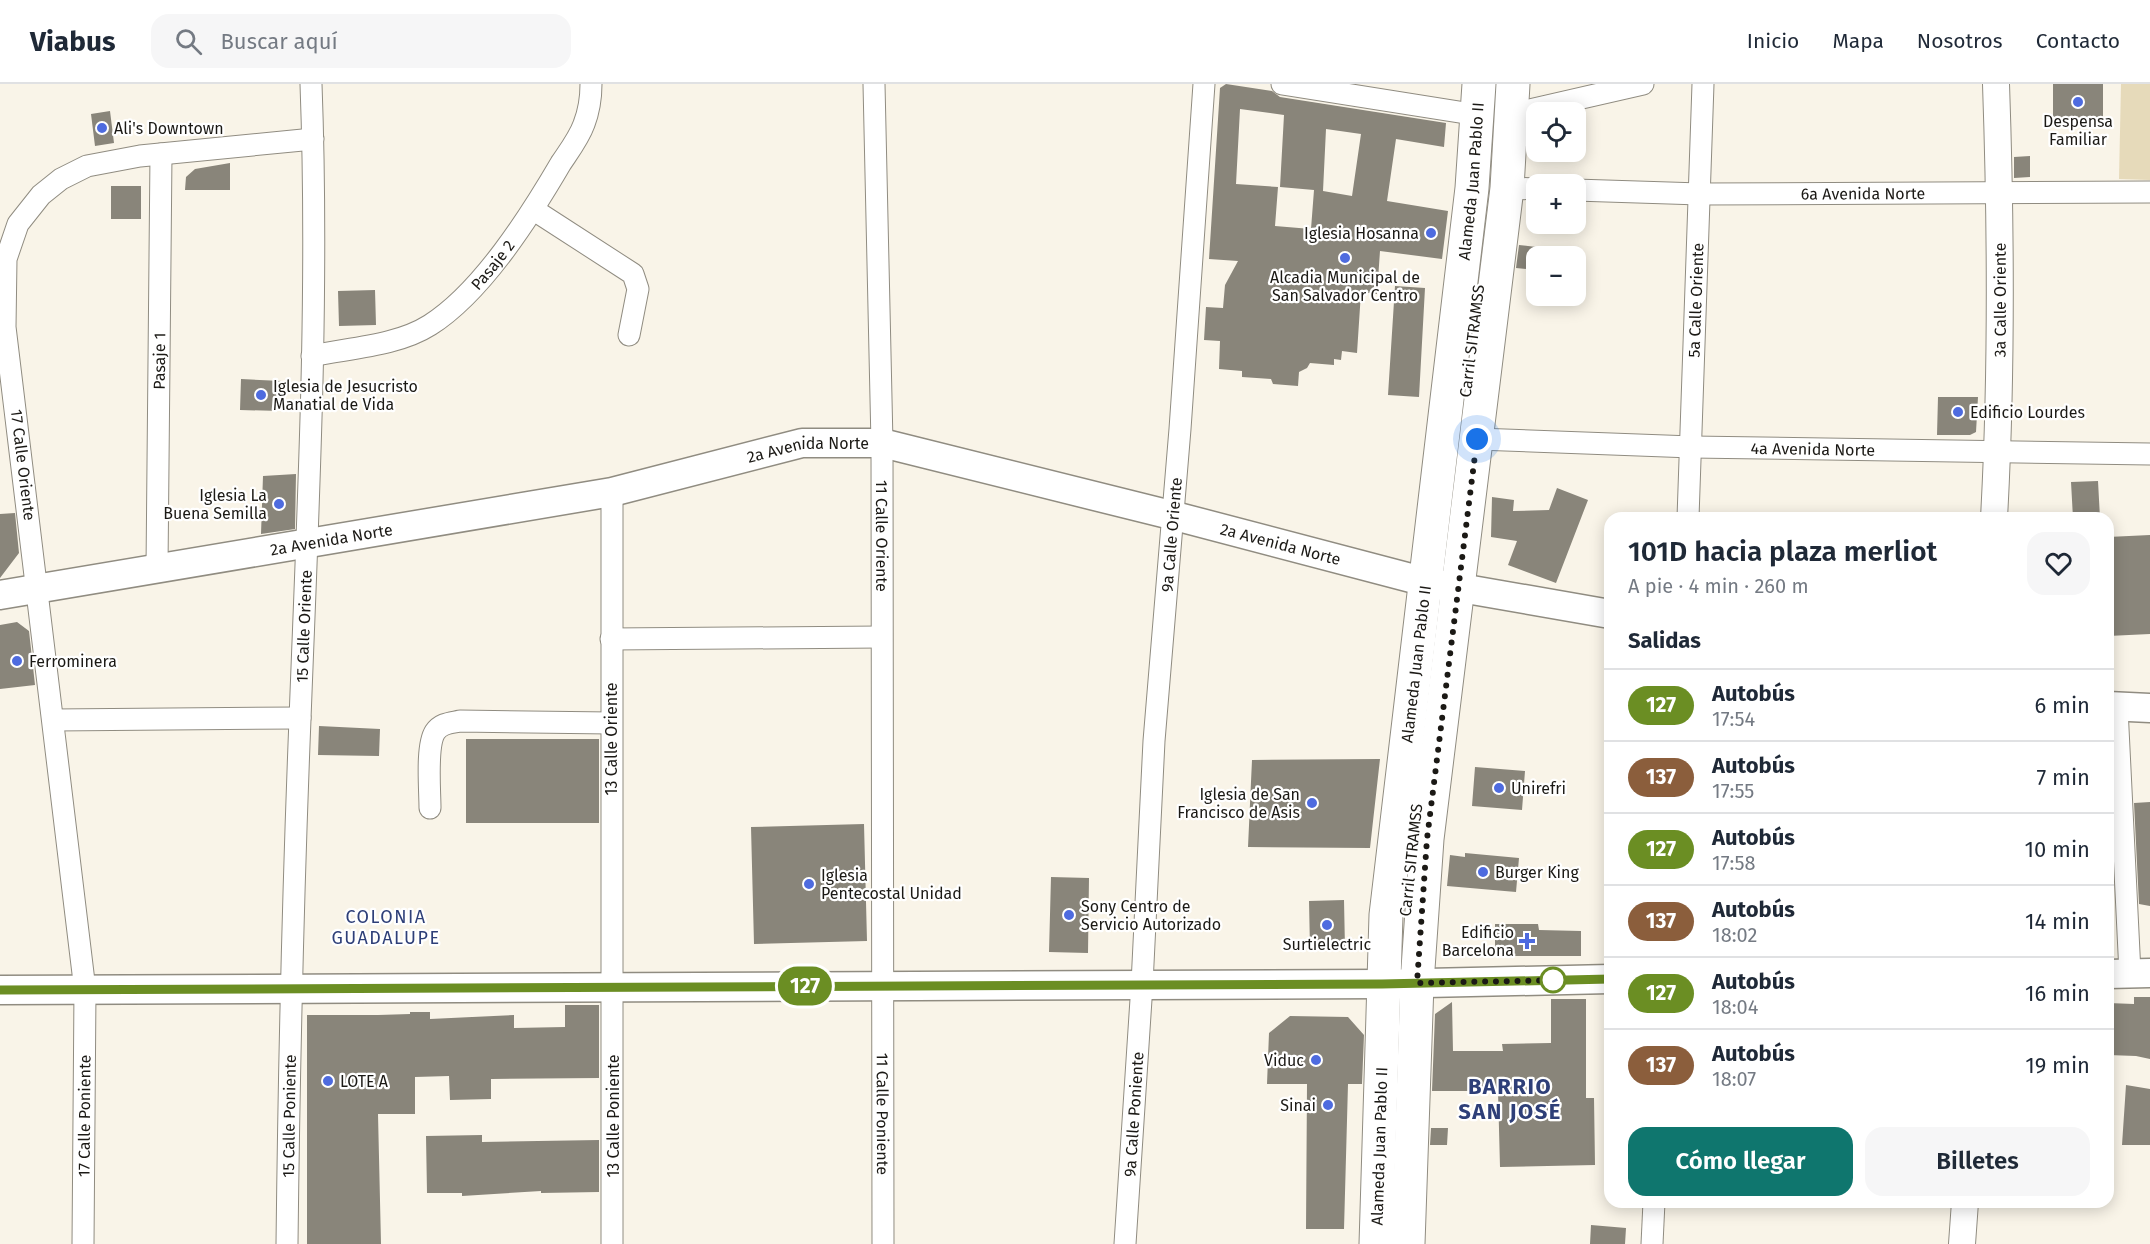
<!DOCTYPE html>
<html lang="es">
<meta charset="utf-8">
<style>
body{margin:0;font-family:"Fira Sans",sans-serif;background:#f6f6f7;color:#1f2937;height:100vh;display:flex;flex-direction:column;font-size:22px;white-space:nowrap}
*{box-sizing:border-box;margin:0}
p{font-size:20px;color:#747a83}
.icon{flex:none;width:33px;height:33px;fill:none;stroke:currentColor;stroke-width:2;stroke-linecap:round;stroke-linejoin:round}
.map{position:relative;flex:1;overflow:hidden}
.panel{position:absolute;left:1604px;top:428px;width:510px;height:696px;display:flex;flex-direction:column;background:#fff;border-radius:18px;box-shadow:0 3px 15px #0003}
.panel>*{flex:none}
.badge{padding:0 12px;border-radius:20px;font-size:21px;line-height:39px}
.buttons{position:absolute;left:1526px;top:18px;display:grid;gap:12px}
.buttons a{display:grid;place-items:center;width:60px;height:60px;border-radius:12px;background:#fff;box-shadow:0 3px 15px #0003;font-size:30px}
.you{position:absolute;width:30px;height:30px;margin:-15px;border:4px solid #fff;border-radius:50%;background:#1a73e8;box-shadow:0 0 0 9px #1a73e833}
.map>.badge{position:absolute;translate:-50% -50%;box-shadow:0 0 0 3px #fff}
h2{padding:0 24px;font-size:22px;line-height:54px}
.round{display:grid;place-items:center;flex:none;width:63px;height:63px;border-radius:18px;background:#f6f6f7}
.overview{display:flex;align-items:center;justify-content:space-between;height:102px;padding:0 24px}
h1{font-size:28px;font-weight:600;line-height:45px}
.action{display:flex;gap:12px;margin-top:auto;padding:12px 24px}
.action a{flex:1;height:69px;border-radius:18px;background:#0f766e;color:#fff;font-size:24px;font-weight:600;line-height:69px;text-align:center}
.action a+a{background:#f6f6f7;color:#1f2937}
ul{padding:0;list-style:none}
li{display:flex;align-items:center;gap:18px;height:72px;padding:0 24px;border-top:2px solid #e0e1e3}
li div{flex:1}
li b{display:block;font-size:22px}
li em{font-style:normal}
li .badge{min-width:66px;font-weight:700;text-align:center}
header{display:flex;align-items:center;gap:36px;box-sizing:border-box;height:84px;padding:0 30px;background:#fff;border-bottom:2px solid #e0e1e3}
header strong{font-size:28px}
nav{display:flex;gap:33px;margin-inline-start:auto;font-size:21px}
.search{width:420px;height:54px;background:#f6f6f7;display:flex;align-items:center;gap:15px;box-sizing:border-box;padding:0 21px;border-radius:18px;color:#747a83;font-size:22px}
.map>svg:first-child{display:block}
</style>
<header>
<strong>Viabus</strong>
<div class="search"><svg class="icon" aria-label="search" viewBox="0 0 24 24"><circle cx="10" cy="10" r="6"/><path d="M15 15l6 6"/></svg>Buscar aquí</div>
<nav><a>Inicio</a><a>Mapa</a><a>Nosotros</a><a>Contacto</a></nav>
</header>
<div class="map">
<svg width="2150" height="1160" viewBox="0 0 2150 1160">
<rect width="100%" height="100%" fill="#f9f4e8"/>
<path fill="#e6daba" d="M2121,0H2150V96L2119,95Z"/>
<path fill="#89857a" fill-rule="evenodd" d="M1226,0L1272,7L1280,13L1446,39L1444,63L1396,55L1387,117L1448,127L1442,175L1380,167L1377,210L1361,208L1357,269L1342,267L1341,276L1334,275V281L1310,279L1307,284L1299,288L1298,302L1273,300L1271,295L1242,293V287L1219,285L1220,257L1204,256L1206,223L1223,224L1225,201L1238,177L1209,175L1220,4ZM1240,25L1284,31L1280,103L1314,106L1311,145L1275,142L1278,103L1236,100ZM1326,45L1361,50L1352,112L1323,107Z
M2053,0H2103V36H2053Z
M110,27L114,59L95,62L91,30Z
M2030,72V93L2014,94V73Z
M230,79V106H185L186,93L195,85Z
M111,102H141V135H111Z
M1519,161L1536,163V186L1516,184Z
M1395,202L1425,204L1419,313L1388,311Z
M375,206L376,241L339,242L338,207Z
M241,295L282,297L281,327L240,326Z
M1938,313H1978L1976,348L1970,351H1937Z
M296,390L295,445L261,450L263,392Z
M2098,397L2100,434H2073L2071,398Z
M1557,404L1588,416L1556,499L1508,481L1517,457L1491,453L1492,413L1514,416L1513,427L1549,426Z
M15,429L19,469L0,494V430Z
M2150,451V550L2108,552V453Z
M17,538L29,547L35,601L0,605V541Z
M319,642L380,645L379,672L318,671Z
M466,655H599V739H466Z
M1380,675L1370,764L1248,763L1252,676Z
M1475,683L1525,687L1522,726L1472,722Z
M2150,718V822L2139,820L2134,719Z
M864,740L867,857L754,860L751,743Z
M1465,769L1519,774L1516,808L1447,802L1450,771L1465,773Z
M1051,793L1089,794L1088,869L1049,868Z
M1344,816L1345,865H1310L1309,817Z
M1495,840H1538L1539,846L1581,847V872H1495Z
M2134,913H2150V975L2136,972L2108,971V919L2134,920Z
M1551,915H1586V1014H1594L1595,1081L1500,1083L1498,1007H1432L1435,930L1452,918L1453,967H1503L1502,960L1551,959Z
M565,921H599V994L491,995V1015L450,1016L449,992L415,993V1030H378L381,1160H307V931H378L410,930V928H430V935L514,931V944L565,943Z
M1290,932L1348,933L1364,951L1362,1000H1348L1344,1145H1306L1307,1000H1267L1269,949Z
M2126,1001L2150,1005V1061H2122Z
M1431,1044H1448L1447,1061H1430Z
M482,1051V1058L599,1056V1108L541,1109V1107L462,1112V1109H427L426,1052Z
M1591,1141L1626,1144L1625,1160H1590Z"/>
<g fill="none" stroke-linecap="round" stroke-linejoin="round">
<g stroke="#908c81" stroke-width="23">
<g id="minor">
<path id="s1" d="M874,0L882,359L883,1160"/>
<path d="M1282,0L1478,31"/>
<path d="M1512,30L1643,0"/>
<path d="M1507,104L1536,105"/>
<path id="s2" d="M1575,106L1700,110L2150,108"/>
<path d="M534,126L633,190L638,205L629,251"/>
<path id="s3" d="M312,272C349,264 397,262 430,241C482,208 530,132 561,79C569,67 579,54 584,40C589,27 591,13 591,0"/>
<path id="s4" d="M1477,355L1692,363L2150,370"/>
<path d="M612,408V1160"/>
<path id="s5" d="M1688,434L1703,0"/>
<path id="s6" d="M157,484L161,70"/>
<path d="M611,555L881,553"/>
<path d="M2117,624L2130,889"/>
<path d="M54,636L300,634"/>
<path d="M430,724C430,706 426,662 435,648C441,639 451,639 460,637L611,639"/>
<path id="s7" d="M83,1160L85,906L5,243L6,175L18,140L41,111L61,95L87,82L140,72L313,55"/>
<path id="s8" d="M287,1160C289,985 293,810 300,635C308,424 319,212 311,0"/>
<path id="s9" d="M1125,1160L1142,900L1154,657L1180,345L1204,0"/>
<path d="M1652,1160L1654,1118"/>
</g>
</g>
<g stroke="#908c81" stroke-width="28">
<g id="tertiary">
<path id="s10" d="M1994,434C2002,289 2001,144 1996,0"/>
<path d="M1962,1160L1965,1118"/>
</g>
</g>
<g stroke="#908c81" stroke-width="31">
<g id="secondary">
<path id="s11" d="M0,511L612,408L802,359H882L1171,431L1426,498L1610,530"/>
<path d="M2108,622L2150,624"/>
<path d="M2108,890L2150,889"/>
<path d="M0,906L1382,900L1610,895"/>
</g>
</g>
<g stroke="#908c81" stroke-width="35">
<g id="primary">
<path id="s12" d="M1376,1160L1386,831L1472,104L1479,0"/>
<path d="M1408,1160L1417,899L1427,755L1507,104L1513,0"/>
</g>
</g>
<use href="#minor" stroke="#fff" stroke-width="21"/>
<use href="#tertiary" stroke="#fff" stroke-width="26"/>
<use href="#secondary" stroke="#fff" stroke-width="28"/>
<use href="#primary" stroke="#fff" stroke-width="33"/>
</g>
<g fill="none" stroke-linecap="round" stroke-linejoin="round">
<g stroke="#fff" stroke-width="14">
<path id="line" d="M0,906L1382,900L1610,895"/>
</g>
<use href="#line" stroke="#6b8e23" stroke-width="9"/>
<path stroke="#1b1915" stroke-width="6" stroke-dasharray="0 10.8" d="M1477,355L1427,755L1417,899L1563,896H1553"/>
</g>
<g fill="#4e6bdf" stroke="#fff" stroke-width="2">
<circle cx="2078" cy="18" r="6"/>
<circle cx="102" cy="44" r="6"/>
<circle cx="1431" cy="149" r="6"/>
<circle cx="1345" cy="174" r="6"/>
<circle cx="261" cy="311" r="6"/>
<circle cx="1958" cy="328" r="6"/>
<circle cx="279" cy="420" r="6"/>
<circle cx="17" cy="577" r="6"/>
<circle cx="1499" cy="704" r="6"/>
<circle cx="1312" cy="719" r="6"/>
<circle cx="1483" cy="788" r="6"/>
<circle cx="809" cy="800" r="6"/>
<circle cx="1069" cy="831" r="6"/>
<circle cx="1327" cy="841" r="6"/>
<path d="M1524 848h6v6h6v6h-6v6h-6v-6h-6v-6h6z"/>
<circle cx="1316" cy="976" r="6"/>
<circle cx="328" cy="997" r="6"/>
<circle cx="1328" cy="1021" r="6"/>
</g>
<circle fill="#fff" stroke="#6b8e23" stroke-width="3" cx="1553" cy="896" r="12"/>
<g text-anchor="middle" dominant-baseline="central" stroke-width="4.5" stroke-linejoin="round" paint-order="stroke">
<g font-size="16" fill="#1b1915" stroke="#fff" text-anchor="start">
<text x="2078" y="37" text-anchor="middle">Despensa<tspan x="2078" dy="18">Familiar</tspan></text>
<text x="114" y="44">Ali's Downtown</text>
<text x="1419" y="149" text-anchor="end">Iglesia Hosanna</text>
<text x="1345" y="193" text-anchor="middle">Alcadia Municipal de<tspan x="1345" dy="18">San Salvador Centro</tspan></text>
<text x="273" y="302">Iglesia de Jesucristo<tspan x="273" dy="18">Manatial de Vida</tspan></text>
<text x="1970" y="328">Edificio Lourdes</text>
<text x="267" y="411" text-anchor="end">Iglesia La<tspan x="267" dy="18">Buena Semilla</tspan></text>
<text x="29" y="577">Ferrominera</text>
<text x="1511" y="704">Unirefri</text>
<text x="1300" y="710" text-anchor="end">Iglesia de San<tspan x="1300" dy="18">Francisco de Asis</tspan></text>
<text x="1495" y="788">Burger King</text>
<text x="821" y="791">Iglesia<tspan x="821" dy="18">Pentecostal Unidad</tspan></text>
<text x="1081" y="822">Sony Centro de<tspan x="1081" dy="18">Servicio Autorizado</tspan></text>
<text x="1514" y="848" text-anchor="end">Edificio<tspan x="1514" dy="18">Barcelona</tspan></text>
<text x="1327" y="860" text-anchor="middle">Surtielectric</text>
<text x="1304" y="976" text-anchor="end">Viduc</text>
<text x="340" y="997">LOTE A</text>
<text x="1316" y="1021" text-anchor="end">Sinai</text>
</g>
<g font-size="16" fill="#1b1915" stroke="#fff">
<text stroke="none"><textPath href="#s12" startOffset="1068">Alameda Juan Pablo II</textPath></text>
<text stroke="none"><textPath href="#s2" startOffset="288">6a Avenida Norte</textPath></text>
<text stroke="none"><textPath href="#s3" startOffset="210">Pasaje 2</textPath></text>
<text stroke="none"><textPath href="#s5" startOffset="218">5a Calle Oriente</textPath></text>
<text stroke="none"><textPath href="#s10" startOffset="218">3a Calle Oriente</textPath></text>
<text transform="translate(1472 257) rotate(-83)">Carril SITRAMSS</text>
<text stroke="none"><textPath href="#s6" startOffset="207">Pasaje 1</textPath></text>
<text stroke="none"><textPath href="#s4" startOffset="336">4a Avenida Norte</textPath></text>
<text stroke="none"><textPath href="#s11" startOffset="822">2a Avenida Norte</textPath></text>
<text transform="translate(23 381) rotate(83)">17 Calle Oriente</text>
<text stroke="none"><textPath href="#s9" startOffset="711">9a Calle Oriente</textPath></text>
<text stroke="none"><textPath href="#s1" startOffset="452">11 Calle Oriente</textPath></text>
<text stroke="none"><textPath href="#s11" startOffset="336">2a Avenida Norte</textPath></text>
<text stroke="none"><textPath href="#s11" startOffset="1308">2a Avenida Norte</textPath></text>
<text stroke="none"><textPath href="#s8" startOffset="618">15 Calle Oriente</textPath></text>
<text stroke="none"><textPath href="#s12" startOffset="582">Alameda Juan Pablo II</textPath></text>
<text transform="translate(611 655) rotate(-90)">13 Calle Oriente</text>
<text transform="translate(1411 776) rotate(-84)">Carril SITRAMSS</text>
<text stroke="none"><textPath href="#s9" startOffset="130">9a Calle Poniente</textPath></text>
<text stroke="none"><textPath href="#s1" startOffset="1030">11 Calle Poniente</textPath></text>
<text stroke="none"><textPath href="#s8" startOffset="128">15 Calle Poniente</textPath></text>
<text transform="translate(613 1032) rotate(-90)">13 Calle Poniente</text>
<text stroke="none"><textPath href="#s7" startOffset="128">17 Calle Poniente</textPath></text>
<text stroke="none"><textPath href="#s12" startOffset="98">Alameda Juan Pablo II</textPath></text>
</g>
<g font-size="18" letter-spacing="1.5" fill="#2e3f78" stroke="#fff">
<text x="386" y="833">COLONIA<tspan x="386" dy="21">GUADALUPE</tspan></text>
</g>
<g font-size="22" font-weight="bold" letter-spacing="1.5" fill="#2e3f78" stroke="#fff">
<text x="1510" y="1002">BARRIO<tspan x="1510" dy="25">SAN JOSÉ</tspan></text>
</g>
</g>
</svg>
<div class="buttons">
<a><svg class="icon" aria-label="locate" viewBox="0 0 24 24"><circle cx="12" cy="12" r="6"/><path d="M12 2v4M12 18v4M2 12h4M18 12h4"/></svg></a>
<a>+</a>
<a>−</a>
</div>
<div class="you" style="left:1477px;top:355px"></div>
<b class="badge" style="left:805px;top:902px;background:#6b8e23;color:#fff">127</b>
<section class="panel">
<div class="overview"><div><h1>101D hacia plaza merliot</h1><p>A pie · 4 min · 260 m</p></div><a class="round"><svg class="icon" aria-label="heart" viewBox="0 0 24 24"><path d="M12 20l-8-8c-3-5 5-10 8-4 3-6 11-1 8 4z"/></svg></a></div>
<h2>Salidas</h2>
<ul>
<li><span class="badge" style="background:#6b8e23;color:#fff">127</span><div><b>Autobús</b><p>17:54</p></div><em>6 min</em></li>
<li><span class="badge" style="background:#8b5e3c;color:#fff">137</span><div><b>Autobús</b><p>17:55</p></div><em>7 min</em></li>
<li><span class="badge" style="background:#6b8e23;color:#fff">127</span><div><b>Autobús</b><p>17:58</p></div><em>10 min</em></li>
<li><span class="badge" style="background:#8b5e3c;color:#fff">137</span><div><b>Autobús</b><p>18:02</p></div><em>14 min</em></li>
<li><span class="badge" style="background:#6b8e23;color:#fff">127</span><div><b>Autobús</b><p>18:04</p></div><em>16 min</em></li>
<li><span class="badge" style="background:#8b5e3c;color:#fff">137</span><div><b>Autobús</b><p>18:07</p></div><em>19 min</em></li>
</ul>
<div class="action"><a>Cómo llegar</a><a>Billetes</a></div>
</section>
</div>
